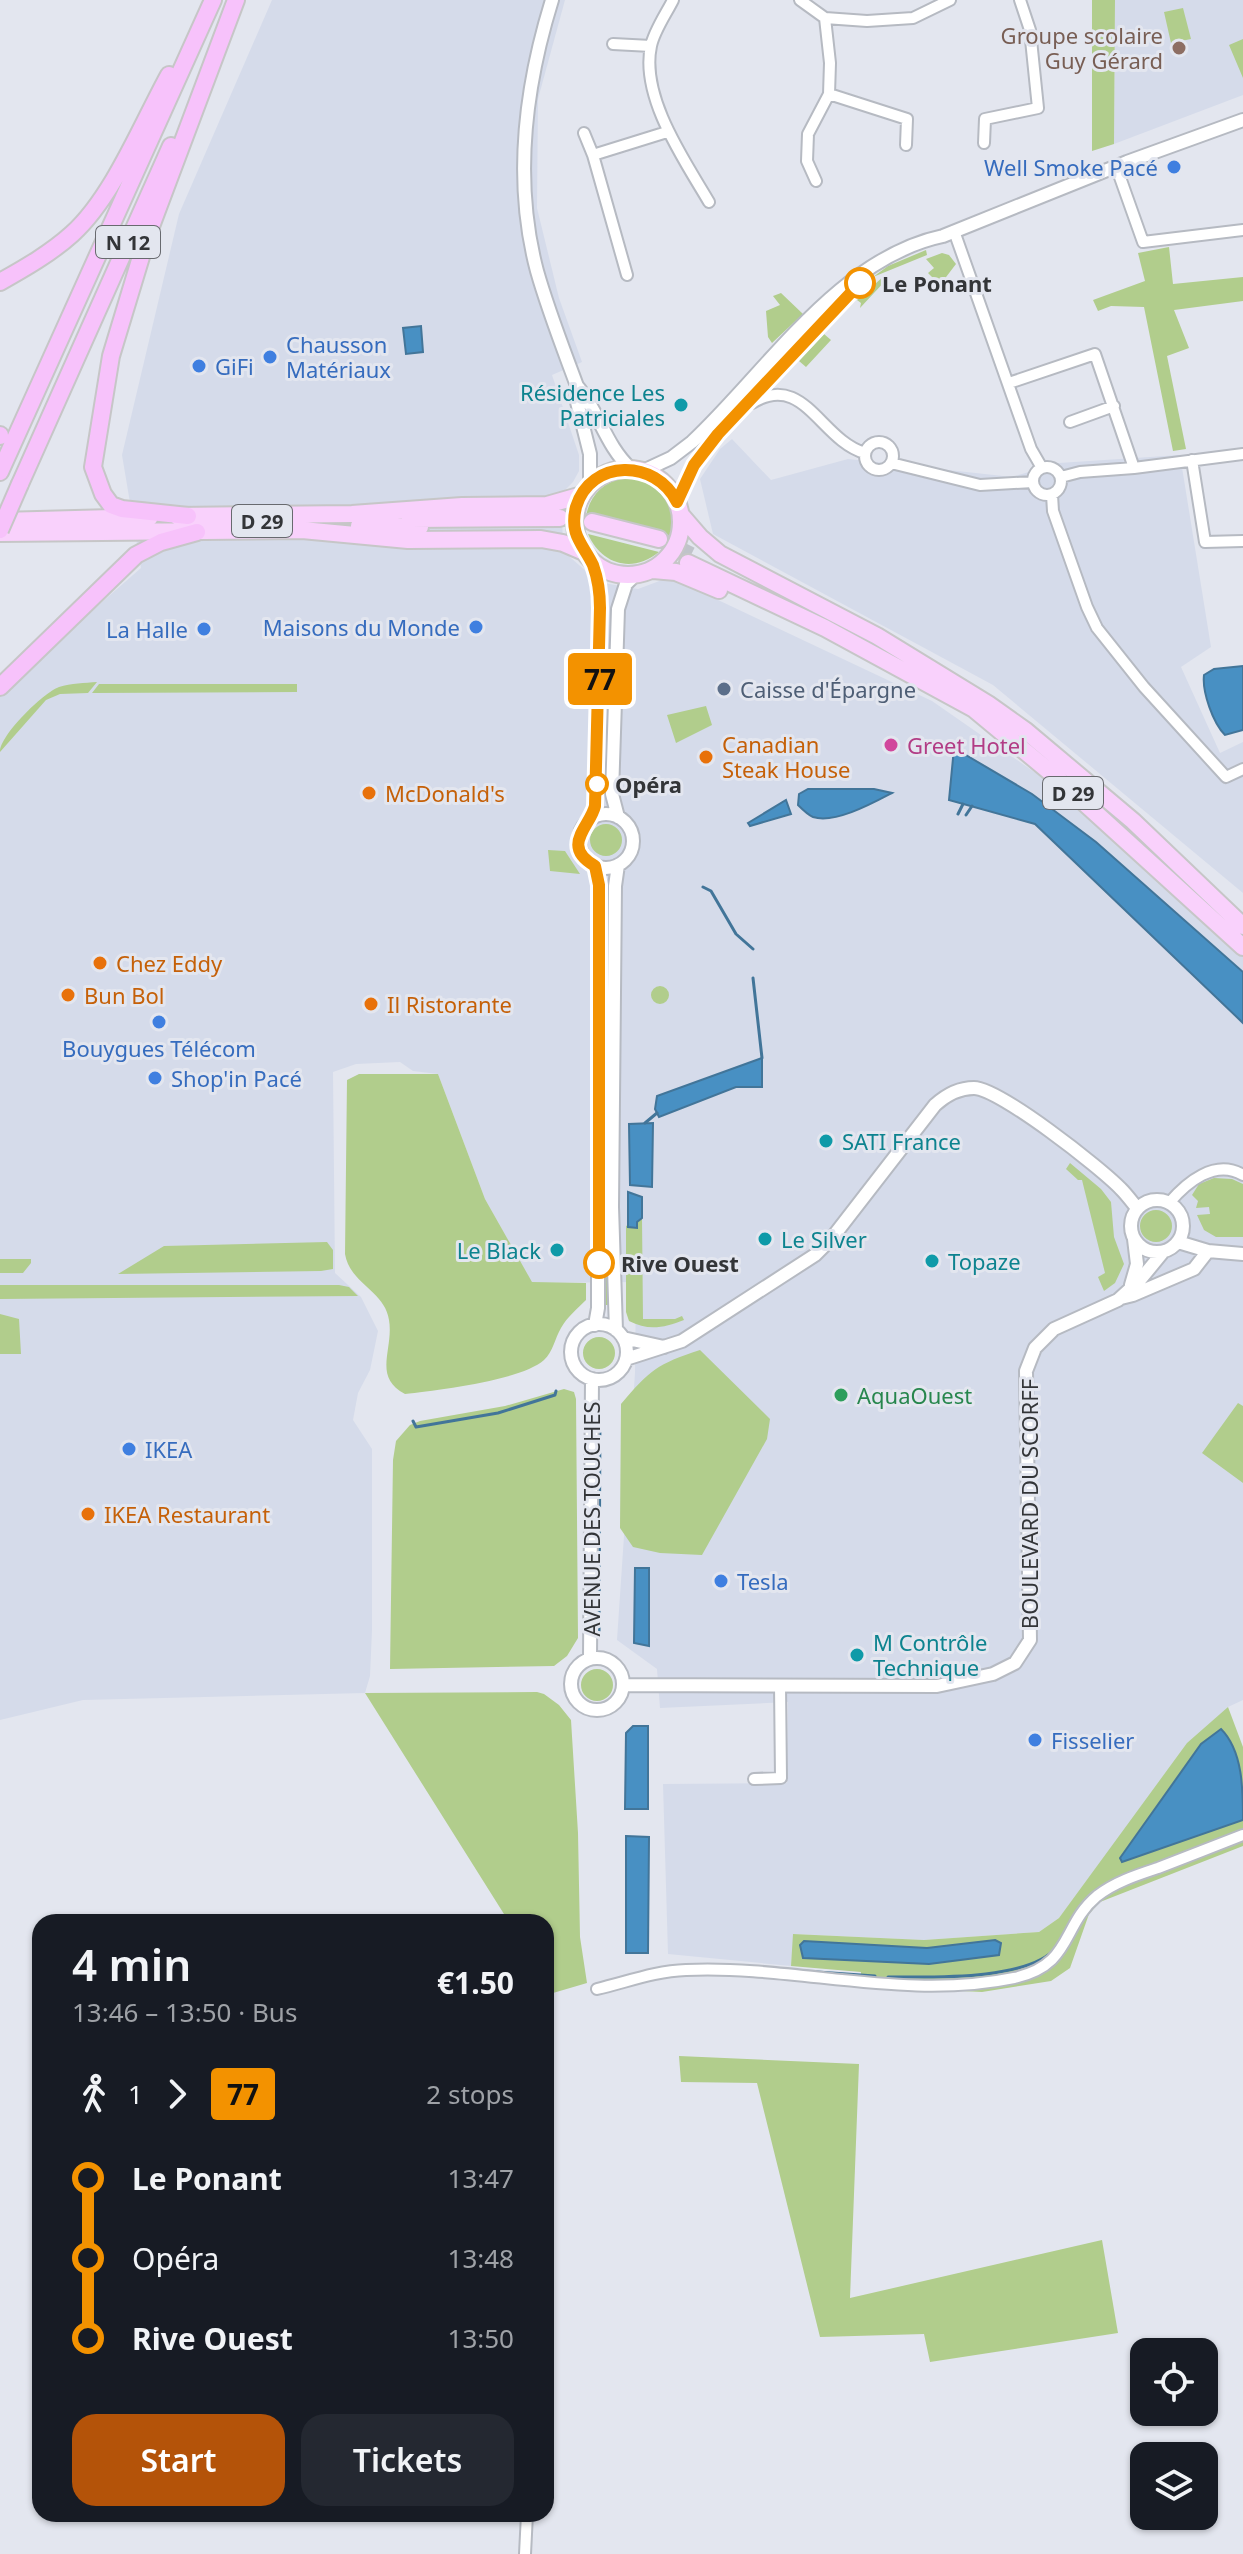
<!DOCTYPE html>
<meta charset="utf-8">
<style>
body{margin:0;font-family:"Noto Sans",sans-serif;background:#242831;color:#f1f3f6;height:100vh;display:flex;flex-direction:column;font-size:30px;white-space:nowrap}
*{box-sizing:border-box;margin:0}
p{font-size:26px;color:#9ea1a6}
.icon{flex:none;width:44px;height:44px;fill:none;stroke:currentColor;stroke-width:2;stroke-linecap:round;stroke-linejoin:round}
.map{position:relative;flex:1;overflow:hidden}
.details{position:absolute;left:32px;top:1914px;width:522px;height:608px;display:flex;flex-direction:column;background:#171b24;border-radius:24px;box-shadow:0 2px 6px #0004}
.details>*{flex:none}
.badge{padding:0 16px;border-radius:6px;font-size:28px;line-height:52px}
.fabs{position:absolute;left:1130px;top:2338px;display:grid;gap:16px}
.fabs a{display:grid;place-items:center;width:88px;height:88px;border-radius:16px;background:#171b24;box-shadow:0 2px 6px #0004;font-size:40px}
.map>.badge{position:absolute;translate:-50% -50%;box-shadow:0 0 0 4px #fff}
.legs{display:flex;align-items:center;gap:12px;height:88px;padding:0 40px;font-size:26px}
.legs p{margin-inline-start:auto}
.overview{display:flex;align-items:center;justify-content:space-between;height:136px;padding:0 40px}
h1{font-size:44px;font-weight:600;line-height:60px}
.action{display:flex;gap:16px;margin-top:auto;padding:16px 40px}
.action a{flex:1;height:92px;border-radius:24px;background:#b45309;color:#fff;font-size:32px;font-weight:600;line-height:92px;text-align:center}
.action a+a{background:#242831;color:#f1f3f6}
ul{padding:0 40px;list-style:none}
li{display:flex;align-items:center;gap:28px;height:80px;font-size:30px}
li i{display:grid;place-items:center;width:12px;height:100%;margin:0 10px;background:currentColor}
li i::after{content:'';width:20px;height:20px;margin:-10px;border:6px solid;border-radius:50%;background:#171b24}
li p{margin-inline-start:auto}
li:first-child i{background:linear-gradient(#0000 50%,currentColor 0)}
li:last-child i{background:linear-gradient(currentColor 50%,#0000 0)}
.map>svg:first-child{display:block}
</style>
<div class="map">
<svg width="1243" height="2554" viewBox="0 0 1243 2554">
<rect width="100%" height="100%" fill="#e3e6ef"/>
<path fill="#d5dbea" d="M272,0H565L538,99L537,208L559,298L582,362L552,375L579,455V471L573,482L564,491L562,512L563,551L587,572L592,581L638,589L662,580L678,581L932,701L1043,778L1177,858L1243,914V1700L1228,1707L1059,1918L1039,1932L924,1940L794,1934L791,1966L668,1954L663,1784L787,1783L788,1702L660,1708L657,1669L617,1640L635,1373L636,1282L532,1283L485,1199L438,1074L413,1071L400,1062L356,1064L333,1072L335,1273L361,1297L378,1331L370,1370L358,1393L353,1420L372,1449V1630L370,1676L365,1693L83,1700L0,1720V694L6,686L141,568L122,455L179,214Z
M1115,0H1243V95L1114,144Z
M732,439L771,480L848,459L1012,477L1059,463L1180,455L1211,647L1181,667L1220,753L1243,742V893L993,685L713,534L700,479L720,449Z"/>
<path fill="#b1cd8c" d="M1092,0H1115L1114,144L1092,151Z
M1183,8L1191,39L1171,43L1164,12Z
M1243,39V78L1229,45Z
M1169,247L1173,284L1243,277V301L1174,310L1189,348L1167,356L1186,449L1173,451L1144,307L1111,306L1098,311L1093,300L1145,281L1138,253Z
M926,250L927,255L873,277L888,266Z
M942,253L949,255L956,264L940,285L928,273L934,268L926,259Z
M884,276L887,279L860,308L861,303L857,300Z
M781,293L803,314L772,343L768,337L766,311L780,305L773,296Z
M824,334L831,340L806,367L799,361Z
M624,478C658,477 680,506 669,538L635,525L586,516C590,495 603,482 624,478Z
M588,534L659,552C632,574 601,564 588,534Z
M97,682L88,693L60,694L46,700L0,752C0,735 43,693 59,687C71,683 85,683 97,682Z
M99,684H297V692L92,693Z
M706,706L712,725L676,743L667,715Z
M590 840a16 16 0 1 1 32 0a16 16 0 1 1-32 0Z
M548,850L565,851L580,874L550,871Z
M604,888L610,889L609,1305H603Z
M651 995a9 9 0 1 1 18 0a9 9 0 1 1-18 0Z
M359,1074H438L485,1199L532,1282L586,1283V1300C578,1308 567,1317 561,1328C555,1338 553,1352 544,1360C520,1381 437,1390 405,1394C372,1377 394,1349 389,1320C385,1291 350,1284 345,1254L347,1080Z
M1070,1163L1101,1189L1111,1202L1114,1237L1124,1264L1115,1283L1104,1291L1098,1277L1105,1273L1082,1180H1078L1066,1169Z
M1214,1178L1232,1179L1243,1184V1237H1216L1204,1230L1197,1215L1210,1214L1209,1207L1196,1208L1198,1201L1192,1195L1199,1184Z
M1140 1226a16 16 0 1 1 32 0a16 16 0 1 1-32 0Z
M642,1218L643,1319H675L682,1316L684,1320C664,1328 648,1331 629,1321L626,1312V1226Z
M327,1242L333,1250V1269L321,1271L118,1274L164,1246Z
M0,1259H31V1263L23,1273H0Z
M0,1285H339L349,1287L358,1296L0,1299Z
M0,1314L19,1319L21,1354H0Z
M583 1353a16 16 0 1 1 32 0a16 16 0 1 1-32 0Z
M700,1350L770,1419L767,1439L702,1555L660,1553L633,1547L620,1528L621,1404C650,1370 657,1364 700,1350Z
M564,1389L574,1392L576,1399L578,1638L567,1656L554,1666L390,1669L393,1460L396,1441L410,1425L420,1421L505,1406Z
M1238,1403L1243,1406V1483L1202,1453Z
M581 1685a16 16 0 1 1 32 0a16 16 0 1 1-32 0Z
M537,1692L544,1694L559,1705L571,1720L578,1833L580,1937L587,1983L553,1993L546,1982V1922H509L365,1693Z
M1228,1707L1243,1747V1846L1100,1902L1089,1914L1070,1968L1051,1981L982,1992L860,1986L861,1972L791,1966L793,1934L924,1940L1039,1932L1059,1918L1187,1743Z
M679,2056L859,2064L850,2298L1102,2240L1118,2333L930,2362L924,2334L820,2337L757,2083L681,2082Z"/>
<path fill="#4890c3" stroke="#427599" stroke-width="2" d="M421,326L423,352L406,354L403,328Z
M1243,666V730L1225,735C1213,723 1202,692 1204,675L1214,669Z
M954,748L1032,794L1096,842L1243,972V1023L1035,824L949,800Z
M808,789H874L892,793C873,803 835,824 813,817C808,815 803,810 798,805L799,794Z
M786,800L791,814L750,826L748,823Z
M762,1058V1087H736L659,1117L655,1109L657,1096Z
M653,1123L652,1187L630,1185L629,1124Z
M628,1192L642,1197V1218L637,1222V1228L628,1227Z
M635,1568H649V1646L634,1643Z
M633,1726H648V1809H625L626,1733Z
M1221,1729C1243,1751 1243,1790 1243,1820L1122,1862L1120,1858L1201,1744Z
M626,1836L649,1837L648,1953H626Z
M995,1940L1001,1943L999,1955L929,1964L803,1958L800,1945L804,1941L927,1948Z"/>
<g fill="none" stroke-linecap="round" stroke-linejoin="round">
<path stroke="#427599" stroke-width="3" d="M958,814L963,804
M966,815L972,806
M703,887L711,891L736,934L753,949
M753,978L762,1058
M645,1123L657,1113
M413,1421L416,1427L498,1413L555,1395L556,1391
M599,1631L600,1408
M803,1971L875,1976
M888,1977C929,1977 1028,1981 1056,1948C1059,1943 1062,1937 1065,1932"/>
<path stroke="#c0c3ca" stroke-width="16" stroke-dasharray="16 8" stroke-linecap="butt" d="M560,518L592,522
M659,539L691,555"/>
<g stroke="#b6bac2" stroke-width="14">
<path id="minor" d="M673,0C666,14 654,31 651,46C640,97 685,161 709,202
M800,0L825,18L867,21L913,18L950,0
M613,44L651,46
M829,94L907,119L906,145
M584,133L593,155L667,132
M984,143L985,119L1038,108L1030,30L1020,0
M593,155L627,275
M1116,166L1143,242L1243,230
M816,181L807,161L808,134L829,94L830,63L825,18
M954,231L1031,449L1042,468
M1009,383L1095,354L1134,468
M752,403C804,371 820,440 865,453
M1070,422L1114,406
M865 456a14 14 0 1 1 28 0a14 14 0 1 1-28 0Z
M1192,460L1205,542L1243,541
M891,463L980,485L1033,482
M1033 481a14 14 0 1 1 28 0a14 14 0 1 1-28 0Z
M1061,477L1080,472L1134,468L1243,454
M1052,495L1053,511L1087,607L1097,628L1144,687L1226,777L1243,769
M1169,1203C1186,1183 1215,1158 1243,1175
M754,1779L781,1778L780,1685
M597,1989C627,1982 655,1971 686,1970C796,1965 903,2001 1014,1978C1073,1965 1061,1926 1097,1896C1115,1882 1137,1875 1158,1868C1186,1857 1215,1846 1243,1835
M525,2554L527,2514"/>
</g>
<g stroke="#b6bac2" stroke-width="16">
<path id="tertiary" d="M552,0C525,87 513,181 537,271C548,310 563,348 577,386C599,411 605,445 631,469
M577,386L576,398L590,454V484
M643,471L671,458L692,442C767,372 838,258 943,236L1127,162L1243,120
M677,502L694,465L718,434L864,280
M591,561L597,577L600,608L596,794L592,817
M579 841a27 27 0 1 1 54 0a27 27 0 1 1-54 0Z
M618,817L612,794L618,609L626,584L634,576
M1131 1226a26 26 0 1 1 52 0a26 26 0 1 1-52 0Z
M1178,1242L1208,1251L1243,1254
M1131,1285L1137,1264L1134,1239
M1121,1298L1133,1295L1194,1269L1208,1251
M571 1352a28 28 0 1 1 56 0a28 28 0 1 1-56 0Z
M595,1325L598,1308V876L595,866
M616,1330L612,1207L615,886L618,865
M623,1338L664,1347
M626,1359L682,1341L815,1255L832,1238L935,1105C946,1095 959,1088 974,1088C999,1088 1101,1168 1121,1189C1127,1195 1132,1202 1137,1208
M571 1684a26 26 0 1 1 52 0a26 26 0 1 1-52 0Z
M590,1658L592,1379
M623,1685L937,1686L993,1674L1015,1663L1030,1640L1026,1371L1035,1348L1054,1329L1118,1300L1140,1280L1163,1252"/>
</g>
<g stroke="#c6c6c7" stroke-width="20">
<path id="primary" d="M575 522a53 53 0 1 1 106 0a53 53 0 1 1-106 0Z
M681,515L700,537L720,554L877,636L988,704L1026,731L1133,821L1243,926
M177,516L352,514L462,506L547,505L582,495
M410,519L560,518
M0,521L150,517
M592,522L659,539
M359,526L420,527
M0,533L302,530L408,540L541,539L563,543L584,552
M688,563L825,628L974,709L1056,777L1243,947
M653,570L676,572L719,590"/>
</g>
<g stroke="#c6c6c7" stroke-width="20">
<path id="trunk" d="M0,282C25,268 51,253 72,234C113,197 142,124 169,75
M0,435V436
M0,472L213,0
M20,484L171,146
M188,516L122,509L111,505L103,494L93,467L111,356L147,237L236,0
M0,687L136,555L161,542L197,532"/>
</g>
<use href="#minor" stroke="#fff" stroke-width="10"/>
<use href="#tertiary" stroke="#fff" stroke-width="12"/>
<use href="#primary" stroke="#f9d1fc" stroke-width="16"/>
<use href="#trunk" stroke="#f7c2fb" stroke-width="16"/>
<g stroke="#c6c6c7" stroke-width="20" stroke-linecap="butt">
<path id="trunk-bridge" d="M0,530L20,484"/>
</g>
<use href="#trunk-bridge" stroke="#f7c2fb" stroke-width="16"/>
</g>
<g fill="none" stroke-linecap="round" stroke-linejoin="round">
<g stroke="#fff" stroke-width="18">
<path id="line-1" d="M599,1263V885L595,866C560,846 590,827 595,806L600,608C600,594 598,579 593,565C583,544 569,535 576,507C591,458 656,459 677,502L694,465L718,434L860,283"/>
</g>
<use href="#line-1" stroke="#f39200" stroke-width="12"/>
</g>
<circle fill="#8d6e63" stroke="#e3e6ef" stroke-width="3" cx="1179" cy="48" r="8"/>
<g fill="#3f7fe0" stroke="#e3e6ef" stroke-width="3">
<circle cx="1174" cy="167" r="8"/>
<circle cx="270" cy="357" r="8"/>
<circle cx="199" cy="366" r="8"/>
<circle cx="476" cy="627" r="8"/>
<circle cx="204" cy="629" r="8"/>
<circle cx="159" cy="1022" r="8"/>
<circle cx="155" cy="1078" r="8"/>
<circle cx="129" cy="1449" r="8"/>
<circle cx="721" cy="1581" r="8"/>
<circle cx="1035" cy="1740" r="8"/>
</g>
<g fill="#fff" stroke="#f39200" stroke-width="4">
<circle cx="860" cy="283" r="14"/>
<circle cx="597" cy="784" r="10"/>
<circle cx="599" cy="1263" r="14"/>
</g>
<g fill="#0f9aa8" stroke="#e3e6ef" stroke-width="3">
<circle cx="681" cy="405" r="8"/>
<circle cx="826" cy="1141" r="8"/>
<circle cx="765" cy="1239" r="8"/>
<circle cx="557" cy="1250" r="8"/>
<circle cx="932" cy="1261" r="8"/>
<circle cx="857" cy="1655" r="8"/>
</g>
<circle fill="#5c6f8a" stroke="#e3e6ef" stroke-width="3" cx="724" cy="689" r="8"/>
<circle fill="#d1479c" stroke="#e3e6ef" stroke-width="3" cx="891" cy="745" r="8"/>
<g fill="#e8710a" stroke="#e3e6ef" stroke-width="3">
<circle cx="706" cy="757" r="8"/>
<circle cx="369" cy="793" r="8"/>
<circle cx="100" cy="963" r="8"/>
<circle cx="68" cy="995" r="8"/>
<circle cx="371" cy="1004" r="8"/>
<circle cx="88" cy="1514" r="8"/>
</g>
<circle fill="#2e9e5b" stroke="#e3e6ef" stroke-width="3" cx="841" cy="1395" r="8"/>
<g text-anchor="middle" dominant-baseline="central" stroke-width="6" stroke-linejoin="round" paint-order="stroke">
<g fill="#e3e6ef" stroke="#686a6f" stroke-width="2">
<rect x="96" y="226" width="64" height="32" rx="6"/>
<rect x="232" y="505" width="60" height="32" rx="6"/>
<rect x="1043" y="777" width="60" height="32" rx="6"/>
</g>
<g font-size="20" font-weight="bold" fill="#333538">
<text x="128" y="242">N 12</text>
<text x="262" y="521">D 29</text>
<text x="1073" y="793">D 29</text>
</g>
<g font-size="22" fill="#785e54" stroke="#e3e6ef" text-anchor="end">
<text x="1163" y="35">Groupe scolaire<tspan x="1163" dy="25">Guy Gérard</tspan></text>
</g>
<g font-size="22" fill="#366cbe" stroke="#e3e6ef" text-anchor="start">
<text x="1158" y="167" text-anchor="end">Well Smoke Pacé</text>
<text x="286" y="344">Chausson<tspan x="286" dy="25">Matériaux</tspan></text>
<text x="215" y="366">GiFi</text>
<text x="460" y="627" text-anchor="end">Maisons du Monde</text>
<text x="188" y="629" text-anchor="end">La Halle</text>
<text x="159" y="1048" text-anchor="middle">Bouygues Télécom</text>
<text x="171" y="1078">Shop'in Pacé</text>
<text x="145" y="1449">IKEA</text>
<text x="737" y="1581">Tesla</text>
<text x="1051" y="1740">Fisselier</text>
</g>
<g font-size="22" font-weight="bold" fill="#333538" stroke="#e3e6ef" text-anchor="start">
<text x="882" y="283">Le Ponant</text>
<text x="615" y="784">Opéra</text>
<text x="621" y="1263">Rive Ouest</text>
</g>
<g font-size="22" fill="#0d838f" stroke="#e3e6ef" text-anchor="start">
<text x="665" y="392" text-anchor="end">Résidence Les<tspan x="665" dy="25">Patriciales</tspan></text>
<text x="842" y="1141">SATI France</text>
<text x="781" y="1239">Le Silver</text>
<text x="541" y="1250" text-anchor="end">Le Black</text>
<text x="948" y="1261">Topaze</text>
<text x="873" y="1642">M Contrôle<tspan x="873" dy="25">Technique</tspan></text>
</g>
<g font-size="22" fill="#4e5e75" stroke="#e3e6ef" text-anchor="start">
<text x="740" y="689">Caisse d'Épargne</text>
</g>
<g font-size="22" fill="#c56008" stroke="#e3e6ef" text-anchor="start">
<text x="722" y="744">Canadian<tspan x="722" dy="25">Steak House</tspan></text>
<text x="385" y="793">McDonald's</text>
<text x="116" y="963">Chez Eddy</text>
<text x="84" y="995">Bun Bol</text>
<text x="387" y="1004">Il Ristorante</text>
<text x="104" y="1514">IKEA Restaurant</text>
</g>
<g font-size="22" fill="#b23c85" stroke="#e3e6ef" text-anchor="start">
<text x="907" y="745">Greet Hotel</text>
</g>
<g font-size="22" fill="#27864d" stroke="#e3e6ef" text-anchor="start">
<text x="857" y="1395">AquaOuest</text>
</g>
<g font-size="22" fill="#333538" stroke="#e3e6ef">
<text transform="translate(1029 1504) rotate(-90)">BOULEVARD DU SCORFF</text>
<text transform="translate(591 1519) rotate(-90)">AVENUE DES TOUCHES</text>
</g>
</g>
</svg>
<div class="fabs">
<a><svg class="icon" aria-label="locate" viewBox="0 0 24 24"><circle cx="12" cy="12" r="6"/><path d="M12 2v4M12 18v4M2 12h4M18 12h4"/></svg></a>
<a><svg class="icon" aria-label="layers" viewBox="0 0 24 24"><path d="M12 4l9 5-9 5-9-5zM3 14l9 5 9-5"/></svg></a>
</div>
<b class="badge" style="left:600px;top:679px;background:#f39200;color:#111">77</b>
<section class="details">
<div class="overview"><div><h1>4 min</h1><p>13:46 – 13:50 · Bus</p></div><b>€1.50</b></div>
<div class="legs"><svg class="icon" aria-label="walk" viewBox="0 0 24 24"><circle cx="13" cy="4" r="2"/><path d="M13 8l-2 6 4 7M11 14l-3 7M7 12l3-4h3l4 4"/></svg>1<svg class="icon" aria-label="forward" viewBox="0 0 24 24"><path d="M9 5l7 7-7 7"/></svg><b class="badge" style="background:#f39200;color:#111">77</b><p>2 stops</p></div>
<ul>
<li><i style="color:#f39200"></i><b>Le Ponant</b><p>13:47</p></li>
<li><i style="color:#f39200"></i><span>Opéra</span><p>13:48</p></li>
<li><i style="color:#f39200"></i><b>Rive Ouest</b><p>13:50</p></li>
</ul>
<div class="action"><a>Start</a><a>Tickets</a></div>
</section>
</div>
